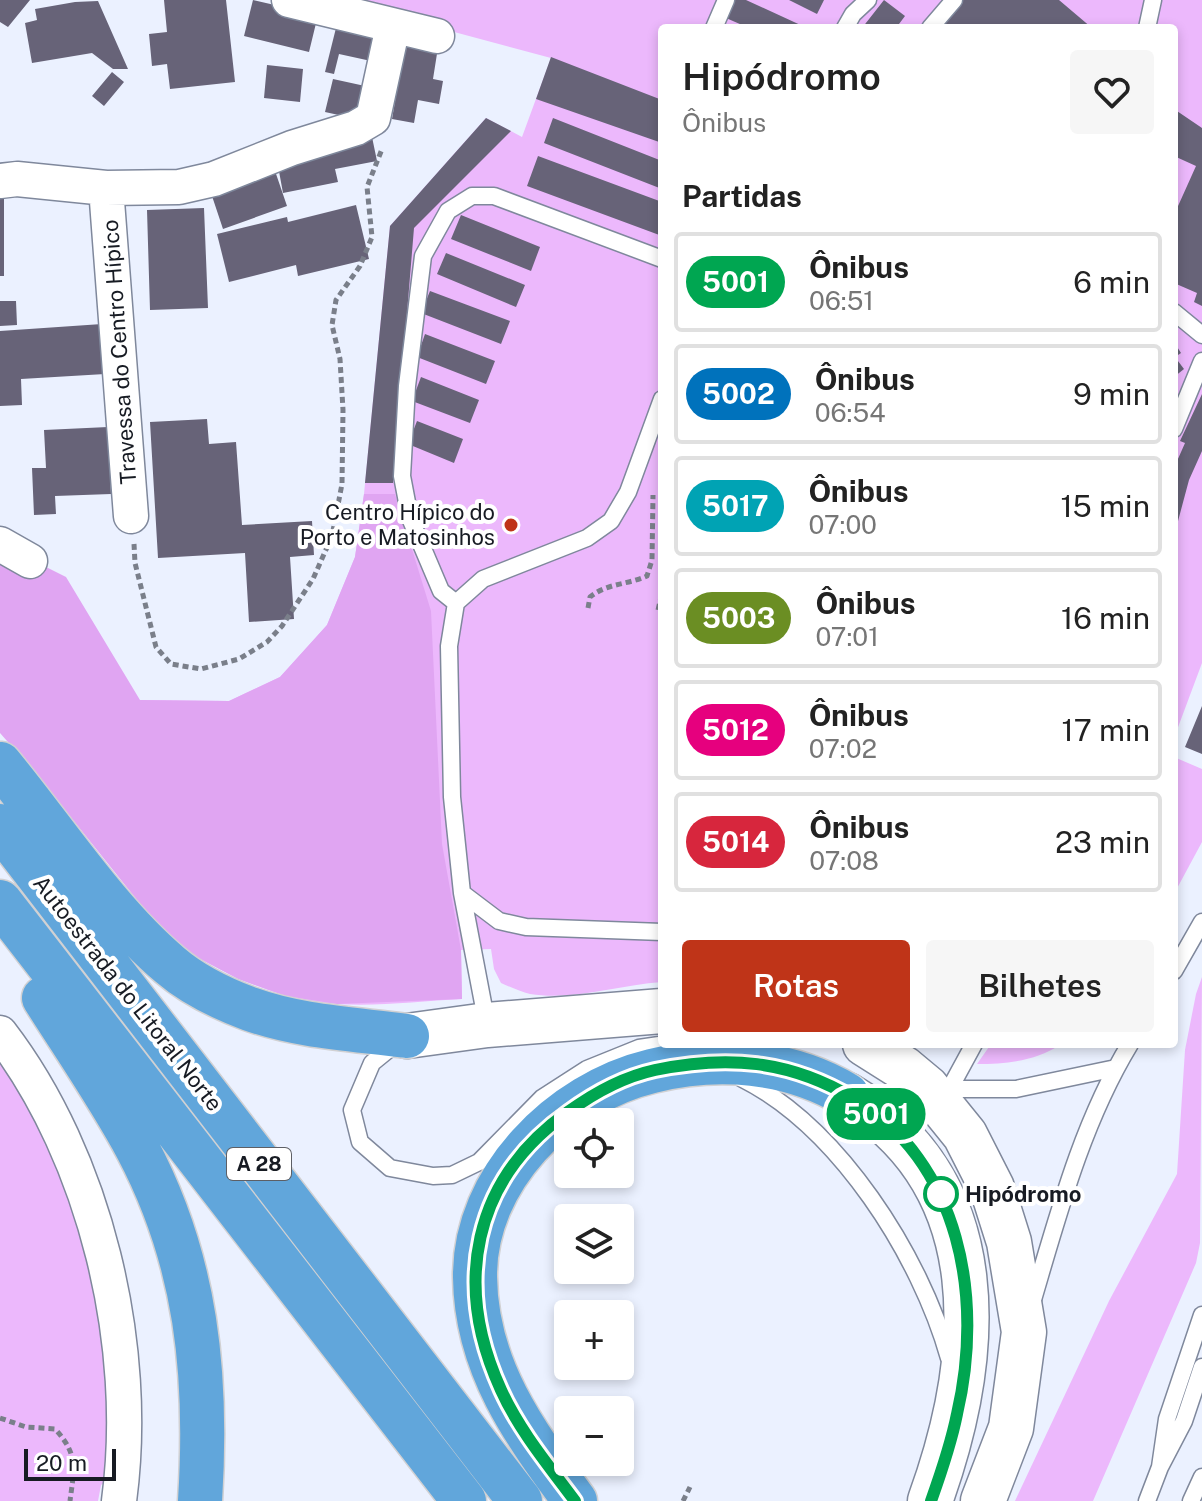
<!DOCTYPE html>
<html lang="pt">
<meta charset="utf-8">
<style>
body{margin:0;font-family:"Public Sans",sans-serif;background:#f6f6f6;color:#222;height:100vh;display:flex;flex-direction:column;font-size:30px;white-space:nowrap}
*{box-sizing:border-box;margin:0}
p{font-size:26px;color:#767676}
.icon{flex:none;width:44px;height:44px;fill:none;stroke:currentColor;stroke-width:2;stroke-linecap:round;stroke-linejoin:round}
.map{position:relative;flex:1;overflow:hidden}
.side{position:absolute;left:658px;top:24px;width:520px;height:1024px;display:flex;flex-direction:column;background:#fff;border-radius:8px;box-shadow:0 4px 12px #0003}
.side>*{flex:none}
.badge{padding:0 16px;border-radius:26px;font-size:28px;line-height:52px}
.buttons{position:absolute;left:554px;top:1108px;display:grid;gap:16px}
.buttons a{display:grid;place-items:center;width:80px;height:80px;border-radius:8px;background:#fff;box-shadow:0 4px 12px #0003;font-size:40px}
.scale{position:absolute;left:24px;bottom:20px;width:92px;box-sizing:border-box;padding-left:8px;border:4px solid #171b23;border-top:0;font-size:22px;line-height:28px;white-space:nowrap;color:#171b23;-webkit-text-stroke:6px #fff;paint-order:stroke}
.map>.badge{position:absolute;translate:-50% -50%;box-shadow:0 0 0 4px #fff}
h2{padding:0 24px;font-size:30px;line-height:72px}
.round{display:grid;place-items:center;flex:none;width:84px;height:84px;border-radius:8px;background:#f6f6f6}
.head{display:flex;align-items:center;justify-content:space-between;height:136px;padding:0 24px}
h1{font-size:38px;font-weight:600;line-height:60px}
.button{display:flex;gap:16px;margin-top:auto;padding:16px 24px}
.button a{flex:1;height:92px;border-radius:8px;background:#bf3418;color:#fff;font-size:32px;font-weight:600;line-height:92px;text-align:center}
.button a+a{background:#f6f6f6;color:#222}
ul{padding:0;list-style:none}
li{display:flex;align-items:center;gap:24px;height:100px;margin:0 16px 12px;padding:0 8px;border:4px solid #e0e0e0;border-radius:8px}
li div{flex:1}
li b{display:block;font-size:30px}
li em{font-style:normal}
li .badge{min-width:88px;font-weight:700;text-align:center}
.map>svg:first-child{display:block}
</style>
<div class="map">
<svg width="1202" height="1501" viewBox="0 0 1202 1501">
<rect width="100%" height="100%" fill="#ebf1ff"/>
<path fill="#ecb8fc" d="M335,0H1202V663L1174,738V28H662V982C618,985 574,1001 530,994C521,992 510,987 501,983L494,969L491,949L461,950L462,999C404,1002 340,1012 283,995C251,985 222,971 193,955L140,700L229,701L280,677L327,625L355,557L364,494L390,226L486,118L522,137L551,58Z
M1174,757L1202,769V842L1174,894Z
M1202,977L1200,1243L1196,1263L1093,1501H1015L1109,1301L1177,1174L1185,1050L1196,994Z
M991,1044H1062C1035,1061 1008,1064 977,1064Z
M0,1055L62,1165L90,1253L106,1355L113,1477L101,1485L98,1501H0Z"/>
<path fill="#e0a5f2" d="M364,494H395L431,611L442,844L461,950L462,999L337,1004L286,996L238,979L193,955L153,920L37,775L0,733V544L66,577L140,700L229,701L280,677L327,625L355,557Z"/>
<path fill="#676378" d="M0,0H30L8,27L0,22Z
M164,0H226L235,82L170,89L167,64L152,66L149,34L167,32Z
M253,0L318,15L309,52L244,36Z
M734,0H746L807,28H749L726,18Z
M789,0H824L817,14Z
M884,0L905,16L896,28H862Z
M960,0H1059L1092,28H937Z
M98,1L128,69H113L92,53L32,63L25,23L37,20L35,9L75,2Z
M338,20L379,29L371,61L339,54L334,74L325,72Z
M406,36L439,41L433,79L443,81L439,104L418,100L414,123L392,119Z
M551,57L662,100V143L536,99Z
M267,65L303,69L300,102L264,98Z
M112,72L124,82L104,106L92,96Z
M333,79L365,86L357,119L325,112Z
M1174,109L1202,128V306L1194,302L1197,293L1174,283V215L1196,166L1174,156Z
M486,118L511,131L414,228L393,483H365L390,226Z
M553,118L662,161V189L544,143Z
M372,137L377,161L335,169L338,182L283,193L276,155Z
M538,156L662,202V236L527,186Z
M274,168L287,206L223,229L210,190Z
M0,194H4V276H0Z
M356,205L369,259L298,276L296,265L229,282L217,234L287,217L288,222Z
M204,208L208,308L150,310L147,210Z
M461,215L540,247L531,271L451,239Z
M446,253L525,285L516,307L437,274Z
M430,291L510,321L501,344L421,313Z
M0,301H16L17,325L0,326Z
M102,324L105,374L21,379L22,405L0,406V331Z
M425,334L495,361L486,384L417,357Z
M1174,342L1181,353L1175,357L1184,369L1174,377Z
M421,377L479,400L470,423L412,401Z
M1202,394V451L1189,480L1174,536V468L1185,443L1180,441Z
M207,419L209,444L236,442L242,525L312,521L314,555L290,557L294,619L249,622L245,553L158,558L150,422Z
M417,421L463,439L454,463L408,444Z
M108,427L111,494L55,496L56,514L34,515L32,468H46L44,430Z
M1202,706V754L1185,747Z"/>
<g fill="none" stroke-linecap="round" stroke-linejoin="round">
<g stroke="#7f889c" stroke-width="19">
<path id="lane" d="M714,28L726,0
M845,28L853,14L868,0
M930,28L954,0
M1147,28L1153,0
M1174,312L1202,335
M1174,429L1202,361
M456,603L441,591L410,518L402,476L407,386L423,256L448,211L472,196H494L662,259
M462,893L499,921L526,927L662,932
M1174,971L1202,922
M487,1024L462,893L452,797L449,646L456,603L483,579L587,538L611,521L628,492L662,399
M399,1041L372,1063L352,1110L360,1142L390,1168L433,1176L452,1175L479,1162L542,1098L587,1069L639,1048L666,1044
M741,1078C839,1127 920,1255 949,1358
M935,1089H1016L1116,1068
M949,1090L974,1044
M1032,1303C1058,1215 1082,1123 1130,1044
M1160,1467L1167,1419L1202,1315
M1147,1501L1160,1467L1184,1421L1202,1367
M1191,1501L1202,1477"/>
</g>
<g stroke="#7f889c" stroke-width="37">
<path id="street" d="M289,0L437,36
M0,181L17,179L106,188L179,187L214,179L292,148L356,128L373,118L393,26
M106,188L131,516
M0,544L30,561
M0,1033C96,1158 140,1346 119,1501"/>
</g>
<g stroke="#7f889c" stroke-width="47">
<path id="secondary" d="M407,1036L487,1025L662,1011
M865,1044L903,1068L927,1088L965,1135L992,1188L1009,1242L1024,1332L1011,1428L983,1501
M847,1095C997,1184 982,1357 930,1501"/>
</g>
<g stroke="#d1d1d3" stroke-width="47">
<path id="highway" d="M0,764C53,828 107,912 170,965C192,984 223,999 250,1009C300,1027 354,1029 407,1036
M0,826L520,1501
M0,902L464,1501
M44,998C75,1047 109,1096 137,1148C197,1261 208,1375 200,1501
M575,1501C524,1432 476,1367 475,1277C474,1179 560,1093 652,1071C717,1055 789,1060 847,1095"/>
</g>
<path stroke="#7a7f8a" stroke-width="5" stroke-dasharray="6 4" stroke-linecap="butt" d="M134,544L135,563L156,647L171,664L201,669L239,659L267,642L282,626L313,579L332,536L342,484L343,410L340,359L332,325L336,300L360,266L372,237L367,187L382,149
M588,608L590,597C607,583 627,585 647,576L652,560L653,495
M658,610L662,593
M0,1418L26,1427L55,1429C79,1455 74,1469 70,1501
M683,1501L690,1487"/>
<use href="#lane" stroke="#fff" stroke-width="16"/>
<use href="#street" stroke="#fff" stroke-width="34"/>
<use href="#secondary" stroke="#fff" stroke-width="44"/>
<use href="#highway" stroke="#61a6db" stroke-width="44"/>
</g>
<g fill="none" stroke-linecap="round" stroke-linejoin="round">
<g stroke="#fff" stroke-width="18">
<path id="line" d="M575,1501C549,1466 519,1430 501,1390C453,1285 472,1180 568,1112C594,1093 623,1077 655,1070C727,1055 789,1060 853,1098C961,1163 984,1299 957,1414C951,1444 941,1473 931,1501"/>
</g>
<use href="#line" stroke="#00a651" stroke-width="12"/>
</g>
<circle fill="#bf3418" stroke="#fff" stroke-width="3" cx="511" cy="525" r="8"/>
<circle fill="#fff" stroke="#00a651" stroke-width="4" cx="941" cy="1194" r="16"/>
<g text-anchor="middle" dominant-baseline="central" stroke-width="8" stroke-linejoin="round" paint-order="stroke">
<rect fill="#fff" stroke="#5d5f65" stroke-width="2" x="227" y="1148" width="64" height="32" rx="6"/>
<g font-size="20" font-weight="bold" fill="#171b23">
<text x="259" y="1164">A 28</text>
</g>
<g font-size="22" fill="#171b23" stroke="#fff">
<text transform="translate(119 352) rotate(-94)">Travessa do Centro Hípico</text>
<text transform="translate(128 993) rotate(52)">Autoestrada do Litoral Norte</text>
</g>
<g font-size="22" fill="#171b23" stroke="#fff" text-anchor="end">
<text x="495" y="512">Centro Hípico do<tspan x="495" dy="25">Porto e Matosinhos</tspan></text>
</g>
<g font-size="22" font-weight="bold" fill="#171b23" stroke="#fff" text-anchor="start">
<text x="965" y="1194">Hipódromo</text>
</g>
</g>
</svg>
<div class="buttons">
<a><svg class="icon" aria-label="locate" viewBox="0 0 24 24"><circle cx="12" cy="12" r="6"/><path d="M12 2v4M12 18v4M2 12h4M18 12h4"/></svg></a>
<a><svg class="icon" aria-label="layers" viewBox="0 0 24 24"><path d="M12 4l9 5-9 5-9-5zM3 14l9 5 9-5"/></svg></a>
<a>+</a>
<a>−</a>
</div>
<div class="scale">20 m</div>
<b class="badge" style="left:876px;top:1114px;background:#00a651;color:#fff">5001</b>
<section class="side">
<div class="head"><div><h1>Hipódromo</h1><p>Ônibus</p></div><a class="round"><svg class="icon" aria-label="heart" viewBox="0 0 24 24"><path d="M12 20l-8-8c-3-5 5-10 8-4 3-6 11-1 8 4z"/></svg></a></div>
<h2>Partidas</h2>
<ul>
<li><span class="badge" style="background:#00a651;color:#fff">5001</span><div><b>Ônibus</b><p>06:51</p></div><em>6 min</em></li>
<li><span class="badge" style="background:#0072bc;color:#fff">5002</span><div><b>Ônibus</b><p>06:54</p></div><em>9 min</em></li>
<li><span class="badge" style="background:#00a3b4;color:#fff">5017</span><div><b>Ônibus</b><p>07:00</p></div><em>15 min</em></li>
<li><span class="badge" style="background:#6b8e23;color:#fff">5003</span><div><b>Ônibus</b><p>07:01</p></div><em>16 min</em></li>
<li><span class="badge" style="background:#e6007e;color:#fff">5012</span><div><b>Ônibus</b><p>07:02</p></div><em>17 min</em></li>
<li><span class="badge" style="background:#d7263d;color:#fff">5014</span><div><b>Ônibus</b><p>07:08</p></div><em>23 min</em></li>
</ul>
<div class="button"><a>Rotas</a><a>Bilhetes</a></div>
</section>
</div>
